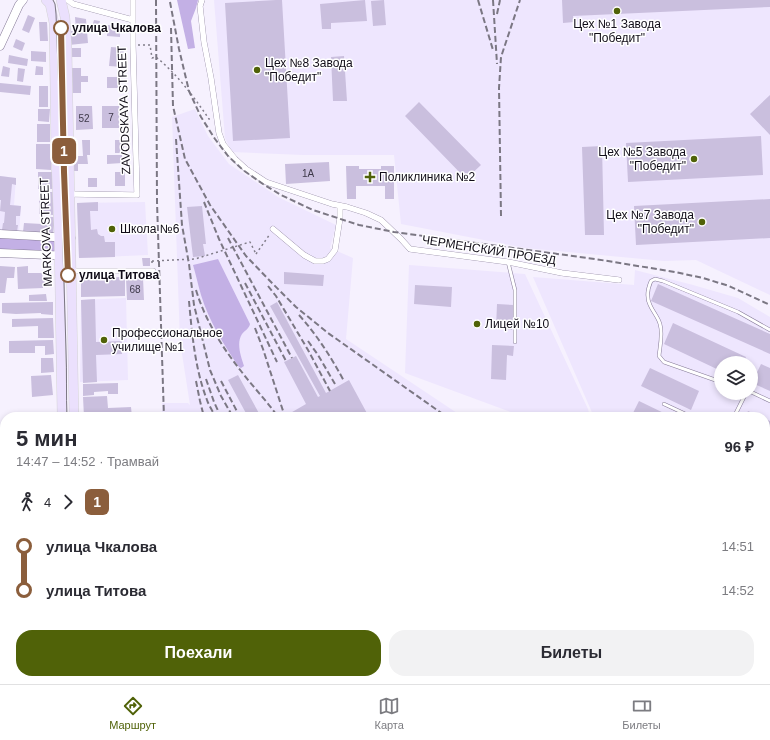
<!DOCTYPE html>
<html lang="ru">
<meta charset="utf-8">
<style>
body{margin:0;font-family:Arial,sans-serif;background:#f2f2f3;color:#2b2b33;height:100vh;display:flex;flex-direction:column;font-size:15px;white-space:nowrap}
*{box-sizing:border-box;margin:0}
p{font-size:13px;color:#7c7c81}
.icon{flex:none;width:22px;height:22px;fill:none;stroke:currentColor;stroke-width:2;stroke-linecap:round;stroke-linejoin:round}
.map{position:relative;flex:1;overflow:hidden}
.side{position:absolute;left:0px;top:412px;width:770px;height:272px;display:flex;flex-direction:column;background:#fff;border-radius:16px 16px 0 0;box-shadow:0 2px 6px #0003}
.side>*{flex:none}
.badge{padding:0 8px;border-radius:6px;font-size:14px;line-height:26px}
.buttons{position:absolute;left:714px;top:356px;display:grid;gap:8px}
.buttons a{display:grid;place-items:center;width:44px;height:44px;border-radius:50%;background:#fff;box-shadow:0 2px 6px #0003;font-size:20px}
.map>.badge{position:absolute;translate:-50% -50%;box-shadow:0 0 0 2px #fff}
.legs{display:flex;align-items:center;gap:6px;height:44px;padding:0 16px;font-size:13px}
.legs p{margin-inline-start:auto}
.summary{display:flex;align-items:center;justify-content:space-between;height:68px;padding:0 16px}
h1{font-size:22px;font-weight:800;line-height:30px}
.cta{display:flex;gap:8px;margin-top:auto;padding:8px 16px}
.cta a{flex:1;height:46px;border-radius:16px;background:#506208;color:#fff;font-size:16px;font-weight:800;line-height:46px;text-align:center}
.cta a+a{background:#f2f2f3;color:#2b2b33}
ul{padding:0 16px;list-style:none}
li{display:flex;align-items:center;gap:14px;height:44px;font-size:15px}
li i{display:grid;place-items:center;width:6px;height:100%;margin:0 5px;background:currentColor}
li i::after{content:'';width:10px;height:10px;margin:-5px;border:3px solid;border-radius:50%;background:#fff}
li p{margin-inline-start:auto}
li:first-child i{background:linear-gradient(#0000 50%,currentColor 0)}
li:last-child i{background:linear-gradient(currentColor 50%,#0000 0)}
.menu{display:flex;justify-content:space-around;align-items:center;height:56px;border-top:1px solid #e1e1e2;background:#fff;font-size:11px;color:#7c7c81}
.menu a{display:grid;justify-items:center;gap:2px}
.menu .selected{color:#506208}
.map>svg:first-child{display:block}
</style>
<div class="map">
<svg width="770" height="684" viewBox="0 0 770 684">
<rect width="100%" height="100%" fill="#f6f1fe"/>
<path fill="#eee6fe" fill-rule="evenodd" d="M214,0H770V295L696,260L664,261L525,248L401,224L394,155H303L232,152L225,138Z
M195,109L208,136L229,164L278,197L336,225L330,248L353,258L346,339L463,417H162V403H188L190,405L180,341L172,117Z
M0,176L16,178L14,205L21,206L19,233L0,231Z
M145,202L148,255L79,258L77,203Z
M409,265L525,274L588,409L590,417H524L405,373Z
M635,270L693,285L738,298L770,317V536L765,535V417H594L533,277L634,285ZM721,363H751V393H721Z
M126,298L128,380L80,382L81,300Z
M166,679H697L695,684H166Z"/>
<path fill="#c3b0e5" d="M177,0H198L196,8L191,21L195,48L188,49Z
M0,238L55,241V254L0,250Z
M218,259L250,324C249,329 245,330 242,334C236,343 241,357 244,366L241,368L239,367C224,345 209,321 201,295C198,285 196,275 193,265Z"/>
<path fill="#cabfde" d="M276,0H282L290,138L233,141L225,3Z
M365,0L367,21L331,23V29H322L320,4Z
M384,0L386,25L373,26L371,1Z
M562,0H770V7L573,16L574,22L563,23Z
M28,15L35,18L29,33L22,30Z
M75,17L86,19L88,43L69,45L68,31H76Z
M94,20L100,21L98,28L92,27Z
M39,22H47L48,41H40Z
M107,25L120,26V37L107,36Z
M16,39L25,43L22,51L13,47Z
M111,47L124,48L122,67L109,66Z
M71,48H81V57H71Z
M31,51L46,52V62L31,61Z
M9,55L28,59L27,66L8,63Z
M344,56L347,101H333L331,57Z
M3,66L10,68L9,77L1,76Z
M36,66L43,67V75H35Z
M18,68L25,69L23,82L17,81Z
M72,68H81V76H88V82H81V93H69Z
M107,77H119L118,88H107Z
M0,83L31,86L30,95L0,92Z
M39,86H48V107H39Z
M770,95V135L750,114Z
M419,102L481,165L466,179L405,116Z
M76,106H92L93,129L76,130Z
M102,106H119V128H102Z
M38,109H50L49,122L38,121Z
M37,124H50V142H37Z
M761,136L763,175L628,182L626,143Z
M82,140H90V155H87L88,164H78V171H71L70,156H83Z
M115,140H124V153H115Z
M36,144H52L51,170L36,169Z
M602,146L604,235H585L582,147Z
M107,155H122V163L107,164Z
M329,162L330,181L286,184L285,164Z
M346,166H359V169H381V166H394V199H385V186H356V199H347Z
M38,172H52V189H38Z
M115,172H125V186H115Z
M0,176L16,178V185L12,184L10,205L21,206L20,216H16V225H18L17,232L2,230L3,223H4L5,212L0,211L1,200H0Z
M88,178H97V187H88Z
M39,192H53V215L39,214Z
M770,199V238L636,245L634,206Z
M98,202V211H90L91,230L97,229L98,234L101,236H104L105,242H115V257L79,258L77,203Z
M202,206L206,244H203L205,256L193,257L187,207Z
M42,217H55L53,234L23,232L24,223L42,224Z
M142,258H150V266H143Z
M0,266L15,267L14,278H7L5,293H0Z
M28,266V273H42L43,281L46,282L47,283L46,286L43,287V288L18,289L17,267Z
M284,272L324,275L323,286L284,284Z
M125,277V296L81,297V278Z
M143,278L144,300H127L126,279Z
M658,284L770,334V354L651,301Z
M415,285L452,287L451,307L414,304Z
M46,294L47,301H29V295Z
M95,299L96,342L122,341V354L96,355L97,382L83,383L81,300Z
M53,302V315L41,314V313L16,314L2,313V303Z
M277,302L326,393L349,380L369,417H289L287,415L306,404L284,362L296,356L318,397L320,396L270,306Z
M497,304L514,305L512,330L496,328Z
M53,318L54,338H38V326L12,327V319Z
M673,323L746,357L743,363H721V371L664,344Z
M53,340L54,354L45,355V346H35V353H9V341Z
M492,345L514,346L513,356L507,355L506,380L491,379Z
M41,358H53L54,372L41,373Z
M761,364L770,368V391L752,383Z
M650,368L699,391L691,410L641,386Z
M51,375L53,395L32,397L31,376Z
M238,375L261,417H248L228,380Z
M118,383V394H108V391L94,392V395L83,396V384Z
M107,396L108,408L131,407L132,417H84L83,397Z
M639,401L672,417H631Z
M748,411L761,417H745Z
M765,419L770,421V442L765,440Z
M765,460L770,463V485L765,483Z
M0,554H5V571H0Z
M90,679H100V684H90Z
M117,679H125V684H117Z
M329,679H407L409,684H332Z"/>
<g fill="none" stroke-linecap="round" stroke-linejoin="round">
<g stroke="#857a97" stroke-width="4">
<path id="lane" d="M508,262L515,290V342
M721,382L664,362L659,356C660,346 663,334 660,324C658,317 653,312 650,305C646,297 648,288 651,281L655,279L663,281L738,312L770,330
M751,392L770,401
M664,404L692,417
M734,417L746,393
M765,450L770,452
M765,490L770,493"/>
</g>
<g stroke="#857a97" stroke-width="6">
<path id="street" d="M68,0L73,4L133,20
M202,0L200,6L204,42L211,78L219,133L223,144L235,159L246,169L266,182L332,204L347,207L366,213L381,220L401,239L410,249L508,262L562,273L619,280
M70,194L137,195L133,46V0
M273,229L304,255L315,261H323L328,259L335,250L340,218V206
M71,271H153
M0,587H5"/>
</g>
<g stroke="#857a97" stroke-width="9">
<path id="secondary" d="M0,46L19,5L23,0
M0,234L71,238
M0,253L71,256"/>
</g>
<g stroke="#d4d3d5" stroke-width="10">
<path id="primary" d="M46,0L50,4L54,23L56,160L59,237L62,417
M61,0L65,17L67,47L74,417
M66,679V684
M81,679V684"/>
</g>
<path stroke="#817d89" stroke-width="1.5" stroke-dasharray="2 3" stroke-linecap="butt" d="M138,45H150L152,58L156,57C177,74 194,97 209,119H211
M256,254L270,234
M152,261V266"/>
<use href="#lane" stroke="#fff" stroke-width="3"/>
<use href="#street" stroke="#fff" stroke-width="5.5"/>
<use href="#secondary" stroke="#fff" stroke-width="8"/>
<use href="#primary" stroke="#ebe0fd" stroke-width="9"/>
<path stroke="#7b7783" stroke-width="1" d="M53,0L55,4L56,14C61,126 62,238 66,350C67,373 66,395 67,417
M71,679V684"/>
<path stroke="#7b7783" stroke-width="2" stroke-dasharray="6 3" stroke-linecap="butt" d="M156,0L157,202L164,417
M478,0L493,50
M493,0L497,64
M170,2L179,49L189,91L201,117L215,139L228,156L243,170L263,184L281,195L313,210L359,225L394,232L595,259L675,272L703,278L729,286L770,305
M497,14L500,0
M171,28L173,106L185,159L210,205L246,256L272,283L296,307L328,333L447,417
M176,139L182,225L189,264L194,305L210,370L221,396L233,417
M204,202L219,239L277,362
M501,216L499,88L501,57L520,0
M228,238L292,358
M245,283L286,361
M268,286L276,296L308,350L330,391
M196,290C205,320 222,347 241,371C253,387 267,401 278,417
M189,301C192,334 195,369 207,400C209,406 213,411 215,417
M299,315C317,335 331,357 344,381
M255,328L263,349L285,417
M308,341L318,355L335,384
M206,379L214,402L221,417
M196,381L200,401L204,417
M221,381L240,417
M171,679V684
M271,679L274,684
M356,679L359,684
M408,679L411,684
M438,679L441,684
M468,679L470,684
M490,679L492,684
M497,679L500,684"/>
<path stroke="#817d89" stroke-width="1.5" stroke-dasharray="2 3" stroke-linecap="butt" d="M152,261L195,259L250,242L256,254"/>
</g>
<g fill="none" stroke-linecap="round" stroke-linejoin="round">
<g stroke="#fff" stroke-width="9">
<path id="line-1" d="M61,28L64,172L68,275"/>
</g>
<use href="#line-1" stroke="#8b5e3c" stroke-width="6"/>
</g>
<g fill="#506208" stroke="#fff" stroke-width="1.5">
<circle cx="617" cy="11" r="4"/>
<circle cx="257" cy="70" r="4"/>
<circle cx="694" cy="159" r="4"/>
<path d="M368 171h4v4h4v4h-4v4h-4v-4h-4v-4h4z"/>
<circle cx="702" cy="222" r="4"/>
<circle cx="112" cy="229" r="4"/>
<circle cx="477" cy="324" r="4"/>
<circle cx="104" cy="340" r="4"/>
</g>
<g fill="#fff" stroke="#8b5e3c" stroke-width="2">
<circle cx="61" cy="28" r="7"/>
<circle cx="68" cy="275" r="7"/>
</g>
<g text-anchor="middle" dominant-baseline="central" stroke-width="3" stroke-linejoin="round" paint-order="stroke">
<g font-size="10" fill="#3e3949">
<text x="111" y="117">7</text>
<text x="84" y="118">52</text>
<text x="308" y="173">1А</text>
<text x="135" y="289">68</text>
</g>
<g font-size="12" fill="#100c17" stroke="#fff" text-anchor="start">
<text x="617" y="24" text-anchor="middle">Цех №1 Завода<tspan x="617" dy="14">"Победит"</tspan></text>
<text x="265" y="63">Цех №8 Завода<tspan x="265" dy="14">"Победит"</tspan></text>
<text x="686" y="152" text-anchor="end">Цех №5 Завода<tspan x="686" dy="14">"Победит"</tspan></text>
<text x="379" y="177">Поликлиника №2</text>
<text x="694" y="215" text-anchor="end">Цех №7 Завода<tspan x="694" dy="14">"Победит"</tspan></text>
<text x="120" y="229">Школа №6</text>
<text x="485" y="324">Лицей №10</text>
<text x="112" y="333">Профессиональное<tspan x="112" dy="14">училище №1</tspan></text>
</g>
<g font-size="12" font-weight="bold" fill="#100c17" stroke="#fff" text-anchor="start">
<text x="72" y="28">улица Чкалова</text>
<text x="79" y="275">улица Титова</text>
</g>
<g font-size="12" fill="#100c17" stroke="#fff">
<text transform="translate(124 110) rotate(-92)">ZAVODSKAYA STREET</text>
<text transform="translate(46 232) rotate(-92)">MARKOVA STREET</text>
<text transform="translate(489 250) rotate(9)">ЧЕРМЕНСКИЙ ПРОЕЗД</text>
</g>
</g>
</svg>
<div class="buttons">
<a><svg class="icon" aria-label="layers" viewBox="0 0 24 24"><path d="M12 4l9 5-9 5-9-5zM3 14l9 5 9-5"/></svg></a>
</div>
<b class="badge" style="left:64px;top:151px;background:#8b5e3c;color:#fff">1</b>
<section class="side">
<div class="summary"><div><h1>5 мин</h1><p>14:47 – 14:52 · Трамвай</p></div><b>96 ₽</b></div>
<div class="legs"><svg class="icon" aria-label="walk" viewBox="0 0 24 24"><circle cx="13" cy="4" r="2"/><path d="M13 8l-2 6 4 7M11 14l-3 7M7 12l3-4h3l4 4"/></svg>4<svg class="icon" aria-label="forward" viewBox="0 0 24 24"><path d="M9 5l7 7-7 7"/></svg><b class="badge" style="background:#8b5e3c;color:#fff">1</b></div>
<ul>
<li><i style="color:#8b5e3c"></i><b>улица Чкалова</b><p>14:51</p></li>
<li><i style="color:#8b5e3c"></i><b>улица Титова</b><p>14:52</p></li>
</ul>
<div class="cta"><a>Поехали</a><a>Билеты</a></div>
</section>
</div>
<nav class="menu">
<a class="selected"><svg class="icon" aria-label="directions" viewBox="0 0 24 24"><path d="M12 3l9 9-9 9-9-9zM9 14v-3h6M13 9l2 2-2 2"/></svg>Маршрут</a>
<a><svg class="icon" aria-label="map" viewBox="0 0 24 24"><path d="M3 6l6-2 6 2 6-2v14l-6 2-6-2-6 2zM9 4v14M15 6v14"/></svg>Карта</a>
<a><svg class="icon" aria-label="tickets" viewBox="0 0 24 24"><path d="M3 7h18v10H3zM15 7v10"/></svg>Билеты</a>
</nav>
